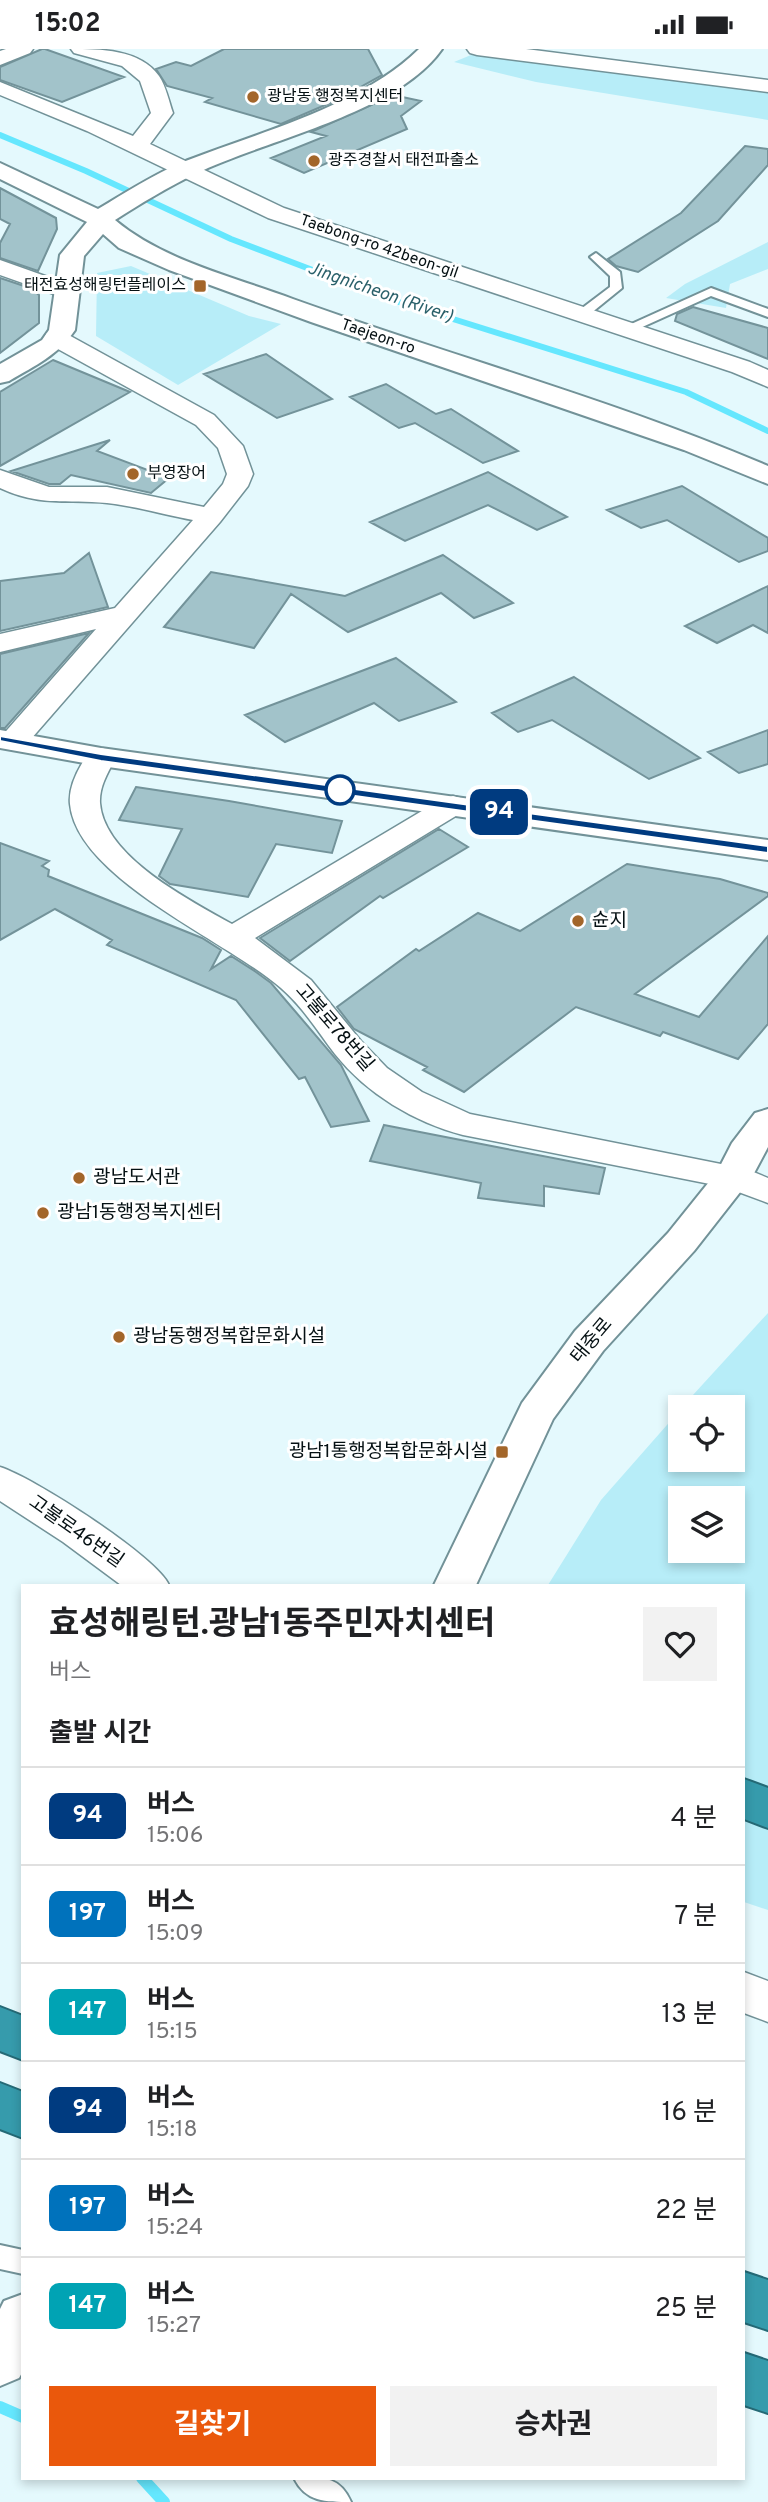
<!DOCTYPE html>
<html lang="ko">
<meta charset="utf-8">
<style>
body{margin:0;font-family:Overpass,"Noto Sans KR",sans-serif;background:#f2f2f2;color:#202124;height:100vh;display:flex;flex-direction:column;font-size:26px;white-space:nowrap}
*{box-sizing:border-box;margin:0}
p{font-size:23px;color:#757577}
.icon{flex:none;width:38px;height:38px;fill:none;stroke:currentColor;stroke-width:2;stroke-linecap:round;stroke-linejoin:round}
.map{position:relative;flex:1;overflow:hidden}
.sheet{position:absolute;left:21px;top:1535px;width:724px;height:896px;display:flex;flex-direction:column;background:#fff;border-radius:0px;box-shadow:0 4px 10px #0003}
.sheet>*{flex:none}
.badge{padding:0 14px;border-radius:10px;font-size:24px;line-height:46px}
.tools{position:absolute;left:668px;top:1346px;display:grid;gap:14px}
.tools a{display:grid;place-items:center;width:77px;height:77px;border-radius:0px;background:#fff;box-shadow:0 4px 10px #0003;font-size:35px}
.map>.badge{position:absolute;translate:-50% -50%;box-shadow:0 0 0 4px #fff}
h2{padding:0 28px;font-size:26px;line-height:63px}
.round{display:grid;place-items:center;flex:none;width:74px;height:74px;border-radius:0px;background:#f2f2f2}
.head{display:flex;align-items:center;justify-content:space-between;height:119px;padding:0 28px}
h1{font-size:33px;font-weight:700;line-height:52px}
.button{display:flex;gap:14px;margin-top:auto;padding:14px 28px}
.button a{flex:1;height:80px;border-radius:0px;background:#ea580c;color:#fff;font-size:28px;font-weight:700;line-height:80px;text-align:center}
.button a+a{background:#f2f2f2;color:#202124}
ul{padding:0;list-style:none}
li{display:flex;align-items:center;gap:21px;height:98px;padding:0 28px;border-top:2px solid #e0e0e0}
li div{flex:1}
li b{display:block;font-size:26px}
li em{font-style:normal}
li .badge{min-width:77px;font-weight:700;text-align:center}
.status{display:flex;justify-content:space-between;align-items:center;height:49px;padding:0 35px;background:#fff;direction:ltr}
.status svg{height:19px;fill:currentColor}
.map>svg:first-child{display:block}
</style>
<div class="status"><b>15:02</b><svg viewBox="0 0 49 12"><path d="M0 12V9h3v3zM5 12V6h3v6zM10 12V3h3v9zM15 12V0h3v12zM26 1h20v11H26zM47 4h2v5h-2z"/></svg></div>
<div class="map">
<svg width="768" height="2453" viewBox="0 0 768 2453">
<rect width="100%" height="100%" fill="#e4f9fd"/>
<path fill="#b7edf8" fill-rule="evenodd" d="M471,6L768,44V71L536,33L454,13Z
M768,193V220L730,235L726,259L666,249L685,235Z
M131,217L249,267L281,275L178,336L96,287L97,224Z
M768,1264V1861L744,1853V1536H548L601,1451L681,1360V1410H733V1358H682ZM681,1449H733V1502H681Z"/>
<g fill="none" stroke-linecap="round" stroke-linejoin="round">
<path stroke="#65e7fe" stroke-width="6" d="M0,86L86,122L231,190L386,249L686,343L768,382"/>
<path stroke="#65e7fe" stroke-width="12" d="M0,2358L23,2368
M142,2429L164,2453"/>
</g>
<path fill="#a2c3ca" stroke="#73939a" stroke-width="2" d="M42,0H45L124,28L62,53L0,31V18Z
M224,0H368L382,26L337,51L281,75L205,53L212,49L167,37L156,20L176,13L191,17Z
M393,46L421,52L401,67L407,80L304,124L271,109L326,87L311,83Z
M745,97L768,100V116L718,172L638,223L616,217L608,210L681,164Z
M0,139L56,169L57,180L38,222L0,209V194L10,175L0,170Z
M0,229L30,239L39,246V274L0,304Z
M693,258L768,279V310L675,272L677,265Z
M266,305L332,350L277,369L204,325Z
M53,311L130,343L0,417V343Z
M386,335L436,365L451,360L518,402L483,414L415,374L399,379L350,348Z
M110,391L97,402L169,429L151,444L71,426L60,435H49L11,422Z
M488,423L567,468L537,481L488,456L405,492L370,473Z
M682,437L768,489V502L739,513L667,471L641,479L607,461Z
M89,504L108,558L0,582V532L64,524Z
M443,506L513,554L474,569L441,544L348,583L291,545L254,599L164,578L211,523L345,547Z
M768,537V584L753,576L717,594L685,577Z
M89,584L5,679H0V605Z
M396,609L456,653L399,672L374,654L285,693L245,666Z
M574,628L700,709L649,730L552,671L518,683L492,664Z
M768,681V715L739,724L708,703Z
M136,738L229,752L342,772L332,804L276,795L248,848L170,835L159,827L182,780L119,771Z
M439,780L468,798L383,849L380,847L290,912L260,889Z
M0,794L49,812L42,817L49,821L48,827L202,889L221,901L211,920L231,907L256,923L271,934L341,1016L369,1072L331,1078L305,1028L299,1030L236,951L107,896L112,891L55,860L0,891Z
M627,815L720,830L768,844V847L635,945L699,968L768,887V975L738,1010L663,983L660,987L576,958L464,1043L423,1021L427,1018L354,980L337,958L416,900L419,902L478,864L520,882Z
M384,1076L507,1100L605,1119L599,1145L544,1137V1157L478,1149L481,1134L370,1112Z"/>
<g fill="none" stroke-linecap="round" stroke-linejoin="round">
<g stroke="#729298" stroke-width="4">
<path id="lane" d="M596,204L620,223L622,239L585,269H577V263L610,238V227L590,208Z
M711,239L768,260V268L711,247L629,284H619L618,281Z
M0,2196L23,2201V2225L0,2220Z
M294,2429C320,2429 339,2425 351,2453C325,2453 306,2453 294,2429Z"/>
</g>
<g stroke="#729298" stroke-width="3">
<path id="street" d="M6,0H33L30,4L0,16V2Z
M71,0C100,0 140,0 159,27C166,37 169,53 173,64L150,95L284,159L750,313L768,321V338L732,323L268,169L87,82L0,46V33L133,87L151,64L140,32L122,17L74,4Z
M467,0H526L768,31V43L477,6L470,4Z
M0,211L76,238L80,243L76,248L68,250L0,226Z
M56,282L65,284L214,366L243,397L253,425L248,437L220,473L24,698L13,701L2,698L0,689L96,580L0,603V585L115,559L193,471C165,466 135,457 107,454C65,450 41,458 0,439V421L49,438H107L204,458L223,435L227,425L218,399L196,376L47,294L44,289L47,284Z
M101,699L112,702L116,708C109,722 99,737 100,754C104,808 191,852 232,875L442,750L453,747L464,750L468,756L464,762L255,889L311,931L361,992L387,1019L422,1043L470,1065L746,1120L768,1129V1154L725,1138L463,1086C414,1073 367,1045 335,1005C318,983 303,958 281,939C229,893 77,830 70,755C68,737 80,716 90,702Z
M0,1418C33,1428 157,1508 169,1536H121L63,1493L0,1452Z
M744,1923L768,1932V1973L744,1964Z"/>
</g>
<g stroke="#729298" stroke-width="4">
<path id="secondary" d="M419,0H442C397,65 264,91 195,125C168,138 140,155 115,171C164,212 234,228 293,250C451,307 614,351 768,417V435L684,401L311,273L169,221L119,199L103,185L84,207L75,281C57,307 36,316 9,332L0,334V315L42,291L49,281L60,206L87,173L0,130V114L98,160C125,144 154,125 183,113C259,83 360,58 419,0Z
M0,681L101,699L768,791V811L101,717L0,699Z
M768,1060V1098L752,1128L694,1202L603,1302L553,1370L476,1536H434L522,1354L575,1282L668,1184L717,1123L732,1094L755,1064Z
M23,2245V2322L19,2329L0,2337V2260L4,2252Z"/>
</g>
<g stroke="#256a76" stroke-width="4">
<path id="highway" d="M744,1730L768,1739V1779L744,1770Z
M0,1958L23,1967V2011L0,2002Z
M0,2034L23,2043V2089L0,2080Z
M744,2223L768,2231V2281L744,2273Z
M744,2304L768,2312V2364L744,2356Z"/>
</g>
<use href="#lane" fill="#fff" fill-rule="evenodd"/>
<use href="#street" fill="#fff" fill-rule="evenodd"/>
<use href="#secondary" fill="#fff" fill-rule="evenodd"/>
<use href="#highway" fill="#369bac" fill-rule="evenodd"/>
</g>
<path fill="#003b80" stroke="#fff" stroke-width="2" d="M0,687L101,705L768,797V804L101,712L0,692Z"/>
<g fill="#a3662a" stroke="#fff" stroke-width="2.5">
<circle cx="253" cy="48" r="7"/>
<circle cx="314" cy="112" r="7"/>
<rect x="193" y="230" width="14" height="14" rx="3.5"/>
<circle cx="133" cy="425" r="7"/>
<circle cx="578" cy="872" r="7"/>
<circle cx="79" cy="1129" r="7"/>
<circle cx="43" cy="1164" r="7"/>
<circle cx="119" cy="1288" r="7"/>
<rect x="495" y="1396" width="14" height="14" rx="3.5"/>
</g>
<circle fill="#fff" stroke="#003b80" stroke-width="3.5" cx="340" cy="741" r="14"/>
<g text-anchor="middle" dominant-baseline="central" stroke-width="6" stroke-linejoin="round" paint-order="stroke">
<g font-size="16" fill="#051013" stroke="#fff" text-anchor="start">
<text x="267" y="48">광남동 행정복지센터</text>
<text x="328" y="112">광주경찰서 태전파출소</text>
<text x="186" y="237" text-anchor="end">태전효성해링턴플레이스</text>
<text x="147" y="425">부영장어</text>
</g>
<g font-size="16" fill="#051013" stroke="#fff">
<text transform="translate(379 198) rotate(19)">Taebong-ro 42beon-gil</text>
<text transform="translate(378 288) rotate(19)">Taejeon-ro</text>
</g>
<g font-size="18" font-style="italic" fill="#2a606a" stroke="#fff">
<text transform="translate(380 244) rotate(19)">Jingnicheon (River)</text>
</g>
<g font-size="19" fill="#051013" stroke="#fff" text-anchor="start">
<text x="592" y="872">슌지</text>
<text x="93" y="1129">광남도서관</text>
<text x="57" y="1164">광남1동행정복지센터</text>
<text x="133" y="1288">광남동행정복합문화시설</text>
<text x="488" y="1403" text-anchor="end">광남1통행정복합문화시설</text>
</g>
<g font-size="19" fill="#051013" stroke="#fff">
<text transform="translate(334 979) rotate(49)">고불로78번길</text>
<text transform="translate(592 1292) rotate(-50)">태중로</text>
<text transform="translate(76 1483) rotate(35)">고불로46번길</text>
</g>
</g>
</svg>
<div class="tools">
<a><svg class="icon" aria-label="locate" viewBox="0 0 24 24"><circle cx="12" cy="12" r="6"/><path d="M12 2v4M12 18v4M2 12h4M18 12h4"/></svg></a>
<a><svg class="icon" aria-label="layers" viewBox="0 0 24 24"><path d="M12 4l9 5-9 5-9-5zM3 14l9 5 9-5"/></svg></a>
</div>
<b class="badge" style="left:499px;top:763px;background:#003b80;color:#fff">94</b>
<section class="sheet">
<div class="head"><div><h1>효성해링턴.광남1동주민자치센터</h1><p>버스</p></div><a class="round"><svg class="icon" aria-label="heart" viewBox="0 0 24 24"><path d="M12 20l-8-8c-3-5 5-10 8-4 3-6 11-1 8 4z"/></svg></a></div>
<h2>출발 시간</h2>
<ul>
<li><span class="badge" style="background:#003b80;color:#fff">94</span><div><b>버스</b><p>15:06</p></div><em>4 분</em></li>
<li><span class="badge" style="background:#0072bc;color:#fff">197</span><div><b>버스</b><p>15:09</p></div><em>7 분</em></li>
<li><span class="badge" style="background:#00a3b4;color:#fff">147</span><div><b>버스</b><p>15:15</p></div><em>13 분</em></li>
<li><span class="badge" style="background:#003b80;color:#fff">94</span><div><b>버스</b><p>15:18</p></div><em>16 분</em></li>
<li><span class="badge" style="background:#0072bc;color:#fff">197</span><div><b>버스</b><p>15:24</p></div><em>22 분</em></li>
<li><span class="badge" style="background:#00a3b4;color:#fff">147</span><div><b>버스</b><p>15:27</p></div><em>25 분</em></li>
</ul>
<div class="button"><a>길찾기</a><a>승차권</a></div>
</section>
</div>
